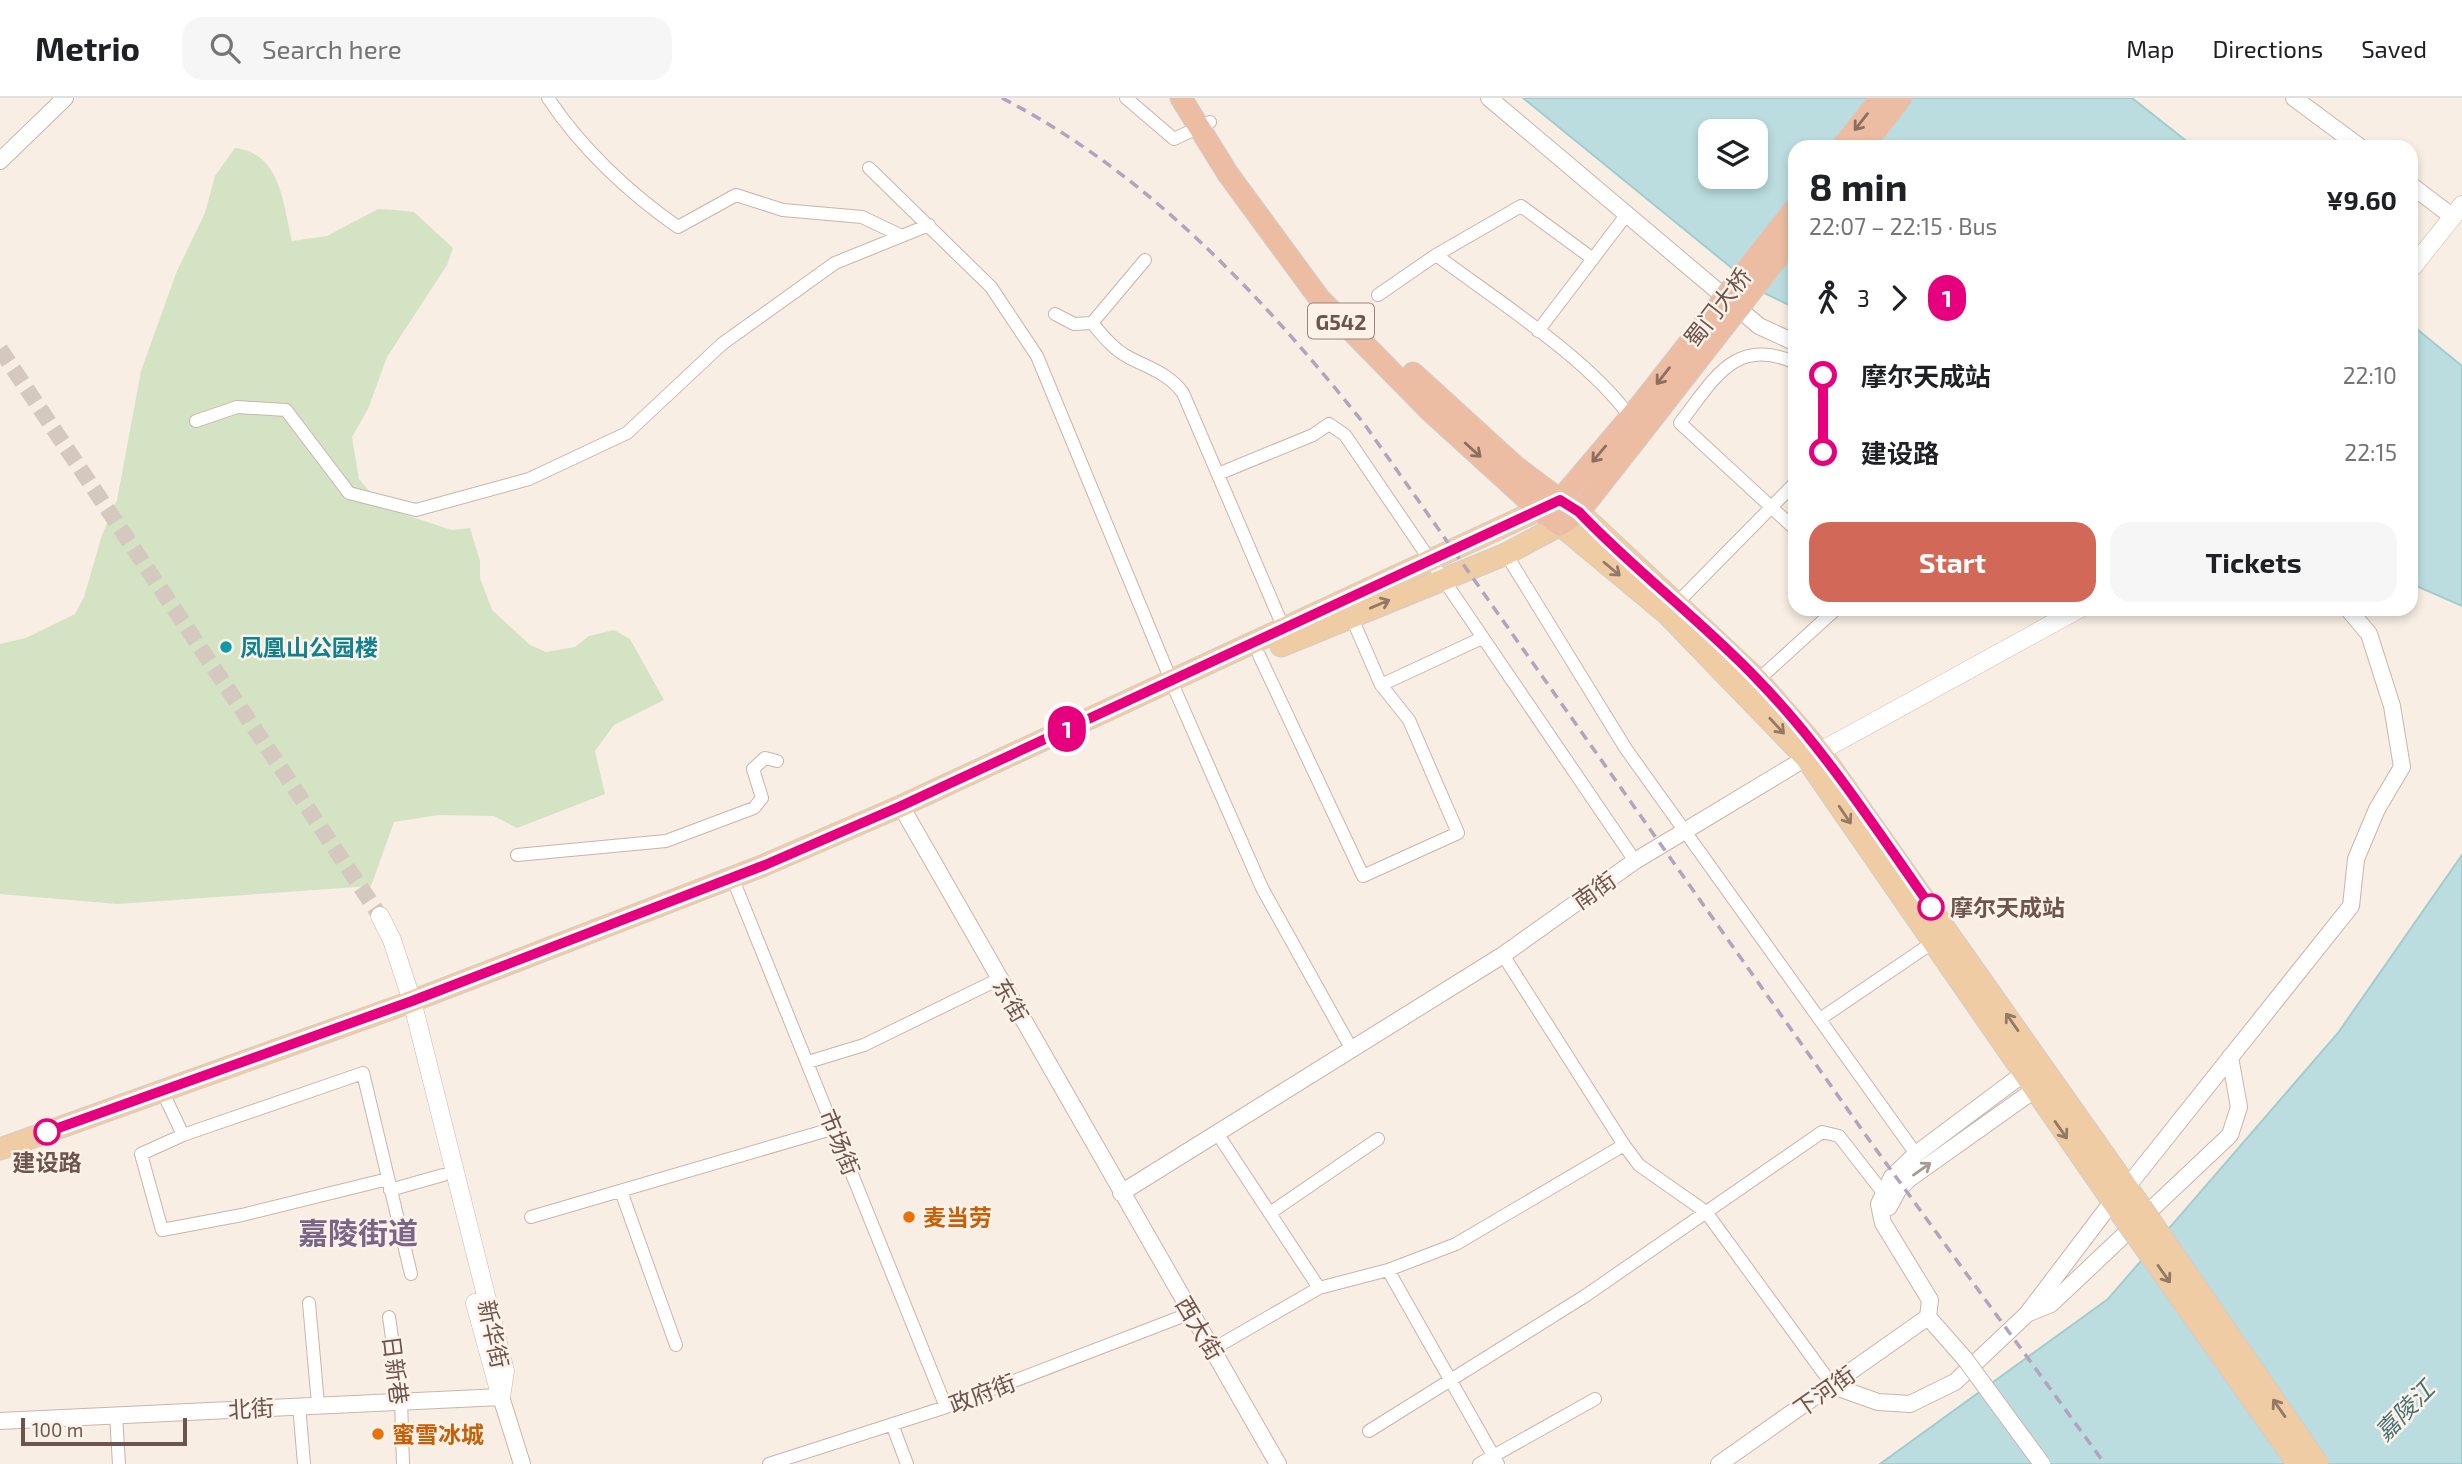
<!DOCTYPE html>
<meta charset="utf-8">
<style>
body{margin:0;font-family:"Exo 2","Noto Sans SC",sans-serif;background:#f6f6f6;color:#202124;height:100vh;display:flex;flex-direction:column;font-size:26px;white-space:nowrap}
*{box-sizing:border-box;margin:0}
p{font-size:23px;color:#757577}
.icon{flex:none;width:38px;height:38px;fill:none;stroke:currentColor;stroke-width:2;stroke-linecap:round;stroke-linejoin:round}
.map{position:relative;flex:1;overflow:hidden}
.panel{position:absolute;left:1788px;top:42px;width:630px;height:476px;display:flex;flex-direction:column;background:#fff;border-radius:21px;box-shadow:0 4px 10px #0003}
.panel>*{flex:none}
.badge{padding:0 14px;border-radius:23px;font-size:24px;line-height:46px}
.fabs{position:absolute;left:1698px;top:21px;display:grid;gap:14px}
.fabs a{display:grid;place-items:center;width:70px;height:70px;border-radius:14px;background:#fff;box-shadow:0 4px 10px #0003;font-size:35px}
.scale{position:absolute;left:21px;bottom:18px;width:166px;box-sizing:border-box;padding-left:7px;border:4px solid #6d554d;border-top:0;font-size:19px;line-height:24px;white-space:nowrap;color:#6d554d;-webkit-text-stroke:5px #fcf2e9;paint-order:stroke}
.map>.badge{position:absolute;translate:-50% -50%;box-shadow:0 0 0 4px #fff}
.legs{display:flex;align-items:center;gap:10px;height:77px;padding:0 21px;font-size:23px}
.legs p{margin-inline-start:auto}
.head{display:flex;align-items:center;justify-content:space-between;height:119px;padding:0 21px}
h1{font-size:38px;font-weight:700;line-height:52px}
.cta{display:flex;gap:14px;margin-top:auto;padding:14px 21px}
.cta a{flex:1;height:80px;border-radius:21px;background:#d26858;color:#fff;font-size:28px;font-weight:700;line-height:80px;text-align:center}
.cta a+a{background:#f6f6f6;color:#202124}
ul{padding:0 21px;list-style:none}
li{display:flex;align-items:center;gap:24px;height:77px;font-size:26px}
li i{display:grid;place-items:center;width:10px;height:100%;margin:0 9px;background:currentColor}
li i::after{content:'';width:18px;height:18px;margin:-9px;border:5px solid;border-radius:50%;background:#fff}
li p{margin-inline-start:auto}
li:first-child i{background:linear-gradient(#0000 50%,currentColor 0)}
li:last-child i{background:linear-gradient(currentColor 50%,#0000 0)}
header{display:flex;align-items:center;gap:42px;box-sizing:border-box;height:98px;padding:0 35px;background:#fff;border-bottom:2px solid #e0e0e0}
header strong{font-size:33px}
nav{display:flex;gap:38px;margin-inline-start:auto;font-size:24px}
.search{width:490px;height:63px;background:#f6f6f6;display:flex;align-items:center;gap:18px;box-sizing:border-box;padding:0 24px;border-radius:21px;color:#757577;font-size:26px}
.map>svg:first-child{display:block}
</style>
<header>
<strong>Metrio</strong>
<div class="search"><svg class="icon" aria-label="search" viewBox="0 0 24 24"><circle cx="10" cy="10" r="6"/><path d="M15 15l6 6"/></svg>Search here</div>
<nav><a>Map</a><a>Directions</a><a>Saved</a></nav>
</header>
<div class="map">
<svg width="2462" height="1366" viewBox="0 0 2462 1366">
<rect width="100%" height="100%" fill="#f8eee3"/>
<path fill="#d4e3c4" d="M235,50C281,55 283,106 292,143L327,138L378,111L396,112L414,114L453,150L447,167L387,259L368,311L352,339L359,381L370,394L400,415L452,432L470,430L480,463V480L492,512L530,547L546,554L575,549L589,538L614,532L630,541L664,602L614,627L595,653L605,696L517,730L494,718L438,717L394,724L371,788L117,806L0,796V546L26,540L75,516L84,499L102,437L117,402L141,273L177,173L205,115L215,78Z"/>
<path fill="#bbdddf" stroke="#a3cccf" stroke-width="2" fill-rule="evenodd" d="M1523,0H2132L2194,49H1796L1795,210L1760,193ZM1710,33H1755V79H1710Z
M2412,227L2462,268V508L2412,486Z
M2462,757V1366H1880L2108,1201L2338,935Z"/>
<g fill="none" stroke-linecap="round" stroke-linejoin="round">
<path stroke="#d5c8be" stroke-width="16" stroke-dasharray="16 8" stroke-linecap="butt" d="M0,251L380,818"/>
<g stroke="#c7b5ac" stroke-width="14">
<path id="minor" d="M548,0C581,50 629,95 678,129L736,97L783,112L862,119L902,138
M1126,0L1174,41L1210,24
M869,70L991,189L1037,258L1175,592L1262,790L1351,950
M1436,157C1495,201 1589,261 1630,319
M1378,197L1436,157L1521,108L1593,161
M1055,216L1074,226L1092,225L1145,162
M1092,225C1103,238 1113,251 1128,259C1149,270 1168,275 1183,295L1284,531
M1538,233L1627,116
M1796,265C1734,237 1713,283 1680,325L1796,432
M196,323L237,309L286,312L349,395L416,412L529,381L627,335L722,246L835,165L929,127
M1218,376L1313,337L1329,326L1345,337L1635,763
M1506,456L1626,651L1916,1056
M1678,504L1796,384
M1259,557L1363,778L1458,735L1409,622L1381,587L1351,518
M1758,582L1836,511
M1381,587L1482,540
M517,757L666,743L754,710L762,700L753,671L765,660L777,663
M732,779L946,1309
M1503,857L1624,1047L1639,1067L1706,1114L1833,1288
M1820,921L1932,845
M808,964L864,947L999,881
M167,1003L183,1037L363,975L411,1176
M1217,1035L1319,1190
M183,1037L141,1056L162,1132L242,1117L388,1081
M390,1092L443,1077
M621,1093L676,1247
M1270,1115L1378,1041
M531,1119L835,1030
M1388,1172L1498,1366
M309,1205L318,1306
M389,1219L401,1302L403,1366
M1213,1251L1319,1190L1388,1172L1456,1146L1624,1047
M299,1307L304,1366
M116,1317L119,1366
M892,1326L907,1366
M1369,1333L1585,1198L1822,1034L1839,1038L1888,1101
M769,1366L946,1309L1191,1215
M1479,1366L1595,1301"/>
</g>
<g stroke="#c7b5ac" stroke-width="18">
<path id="tertiary" d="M1489,0L1759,228L1796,245
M2294,0L2360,49
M0,63L65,0
M2412,88L2453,119
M901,708L1278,1366
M2127,1089L2351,808L2356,761L2377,711L2402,669L2392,608L2369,536L2348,511
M1121,1095L1503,857L1635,763L1806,660
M1889,1109L1898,1092L1909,1081L2044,985
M2029,1215L2051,1206L2230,1037L2239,1009L2230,959
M1965,1261L1928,1219L1930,1202L1883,1125L1879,1106L1892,1079L1916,1056L2031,970
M1833,1288L1878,1304L1910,1306L1955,1284L2027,1216L2112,1104
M0,1323L501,1299L522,1366
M1719,1366L1928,1219"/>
</g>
<g stroke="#ccb7ac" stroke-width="19">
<path id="secondary" d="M2412,170L2462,107
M1810,659L2079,511
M380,818L392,842L412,903L505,1273L501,1299
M475,1205L500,1296"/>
</g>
<g stroke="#d3ccca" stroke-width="23">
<path id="primary" d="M1281,548L1506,456L1560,427L1667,516L1806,660L2124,1120
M0,1051L402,907L762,768L901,708L1560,402L1579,414L1758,582L1821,655L2141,1109"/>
</g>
<g stroke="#d3ccca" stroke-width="23">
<path id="trunk" d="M1181,0L1228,76L1319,200L1429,312L1540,413L1560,427L1579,414L1652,321
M1842,49L1881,0
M1863,49L1901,0
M1413,275L1516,369L1560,402L1638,310"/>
</g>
<use href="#minor" stroke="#fff" stroke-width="12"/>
<use href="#tertiary" stroke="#fff" stroke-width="16"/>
<use href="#secondary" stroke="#fff" stroke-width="18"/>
<use href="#primary" stroke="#efcca4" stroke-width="21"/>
<use href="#trunk" stroke="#ecbda3" stroke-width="21"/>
<path stroke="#b0a4bf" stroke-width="3.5" stroke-dasharray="10 7" stroke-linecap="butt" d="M1002,0C1149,76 1263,199 1365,327L1872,1046L2105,1366"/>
<g stroke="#c7b5ac" stroke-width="18" stroke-linecap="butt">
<path id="tertiary-bridge" d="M1965,1261L2042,1366"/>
</g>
<g stroke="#d3ccca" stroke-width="23" stroke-linecap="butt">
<path id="primary-bridge" d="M2141,1109L2318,1366
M2124,1120L2298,1366"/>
</g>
<g stroke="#d3ccca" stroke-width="23" stroke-linecap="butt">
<path id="trunk-bridge" d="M1638,310L1796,109
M1652,321L1796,136"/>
</g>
<use href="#tertiary-bridge" stroke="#fff" stroke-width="16"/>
<use href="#primary-bridge" stroke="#efcca4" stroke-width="21"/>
<use href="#trunk-bridge" stroke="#ecbda3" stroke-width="21"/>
</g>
<defs><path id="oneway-shaft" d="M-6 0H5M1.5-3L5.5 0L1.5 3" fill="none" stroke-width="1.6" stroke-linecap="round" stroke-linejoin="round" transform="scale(1.75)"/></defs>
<g stroke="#8d6f62">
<use href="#oneway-shaft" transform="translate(1861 24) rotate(128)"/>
<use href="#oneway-shaft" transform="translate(1663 278) rotate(128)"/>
<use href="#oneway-shaft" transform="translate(1473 352) rotate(42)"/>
<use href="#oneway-shaft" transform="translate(1599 356) rotate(130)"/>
</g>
<g stroke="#947967">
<use href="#oneway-shaft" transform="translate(1612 471) rotate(40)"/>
<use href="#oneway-shaft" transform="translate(1380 506) rotate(-23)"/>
<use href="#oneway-shaft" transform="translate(1777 628) rotate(47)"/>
<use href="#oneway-shaft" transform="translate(1845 717) rotate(56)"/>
<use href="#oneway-shaft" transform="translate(2012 924) rotate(-125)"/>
<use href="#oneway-shaft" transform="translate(2061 1032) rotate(55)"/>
<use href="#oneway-shaft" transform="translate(2164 1176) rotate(55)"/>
<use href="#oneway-shaft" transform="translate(2279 1310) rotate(-125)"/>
</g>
<use stroke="#a79994" href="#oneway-shaft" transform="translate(1922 1071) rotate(-35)"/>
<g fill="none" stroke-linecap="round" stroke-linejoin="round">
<g stroke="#fff" stroke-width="16">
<path id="line-1" d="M47,1034L412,903L765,767L901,708L1560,402L1579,414C1635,473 1701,522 1757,581C1824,650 1876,731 1931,809"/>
</g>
<use href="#line-1" stroke="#e6007e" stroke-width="10"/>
</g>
<circle fill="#0f9aa8" stroke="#fcf2e9" stroke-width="2.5" cx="226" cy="549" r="7"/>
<g fill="#fff" stroke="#e6007e" stroke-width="3.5">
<circle cx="1931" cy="809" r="12"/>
<circle cx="47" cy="1034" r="12"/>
</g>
<g fill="#e8710a" stroke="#fcf2e9" stroke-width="2.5">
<circle cx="909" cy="1119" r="7"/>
<circle cx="378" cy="1336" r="7"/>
</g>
<g text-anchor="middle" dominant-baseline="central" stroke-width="5" stroke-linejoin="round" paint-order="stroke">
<rect fill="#fcf2e9" stroke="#98847c" stroke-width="2" x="1308" y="205.5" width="66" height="35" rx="5"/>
<g font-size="21" font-weight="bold" fill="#6d554d">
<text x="1341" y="223">G542</text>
</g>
<g font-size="23" fill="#6d554d" stroke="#fcf2e9">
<text transform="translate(1717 209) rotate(-52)">蜀门大桥</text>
<text transform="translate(1594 792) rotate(-35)">南街</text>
<text transform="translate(1011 902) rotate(60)">东街</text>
<text transform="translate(840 1044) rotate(68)">市场街</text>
<text transform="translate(1200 1230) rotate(59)">西大街</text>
<text transform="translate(494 1236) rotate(78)">新华街</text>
<text transform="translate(396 1272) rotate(83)">日新巷</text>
<text transform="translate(1824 1293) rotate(-35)">下河街</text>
<text transform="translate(982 1295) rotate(-21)">政府街</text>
<text transform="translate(251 1310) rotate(-3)">北街</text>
</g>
<g font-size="23" font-weight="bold" fill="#0d838f" stroke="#fcf2e9" text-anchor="start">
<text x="240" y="549">凤凰山公园楼</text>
</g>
<g font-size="23" font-weight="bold" fill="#6d554d" stroke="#fcf2e9" text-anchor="start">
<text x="1950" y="809">摩尔天成站</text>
<text x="47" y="1064" text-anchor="middle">建设路</text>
</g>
<g font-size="23" font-weight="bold" fill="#c56008" stroke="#fcf2e9" text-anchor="start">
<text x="923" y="1119">麦当劳</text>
<text x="392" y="1336">蜜雪冰城</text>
</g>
<g font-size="24" font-style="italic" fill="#477377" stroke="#fcf2e9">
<text transform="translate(2404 1312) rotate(-46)">嘉陵江</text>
</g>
<g font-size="30" font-weight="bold" fill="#7a6589" stroke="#fcf2e9">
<text x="358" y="1134">嘉陵街道</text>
</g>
</g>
</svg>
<div class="fabs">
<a><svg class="icon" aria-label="layers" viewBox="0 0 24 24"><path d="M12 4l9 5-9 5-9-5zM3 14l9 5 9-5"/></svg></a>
</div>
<div class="scale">100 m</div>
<b class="badge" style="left:1067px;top:631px;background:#e6007e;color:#fff">1</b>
<section class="panel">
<div class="head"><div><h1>8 min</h1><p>22:07 – 22:15 · Bus</p></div><b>¥9.60</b></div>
<div class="legs"><svg class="icon" aria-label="walk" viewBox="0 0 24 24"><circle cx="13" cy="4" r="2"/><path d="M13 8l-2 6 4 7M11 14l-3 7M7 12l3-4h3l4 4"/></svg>3<svg class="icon" aria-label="forward" viewBox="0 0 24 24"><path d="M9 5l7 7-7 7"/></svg><b class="badge" style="background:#e6007e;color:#fff">1</b></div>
<ul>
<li><i style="color:#e6007e"></i><b>摩尔天成站</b><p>22:10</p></li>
<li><i style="color:#e6007e"></i><b>建设路</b><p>22:15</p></li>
</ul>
<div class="cta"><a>Start</a><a>Tickets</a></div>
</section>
</div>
